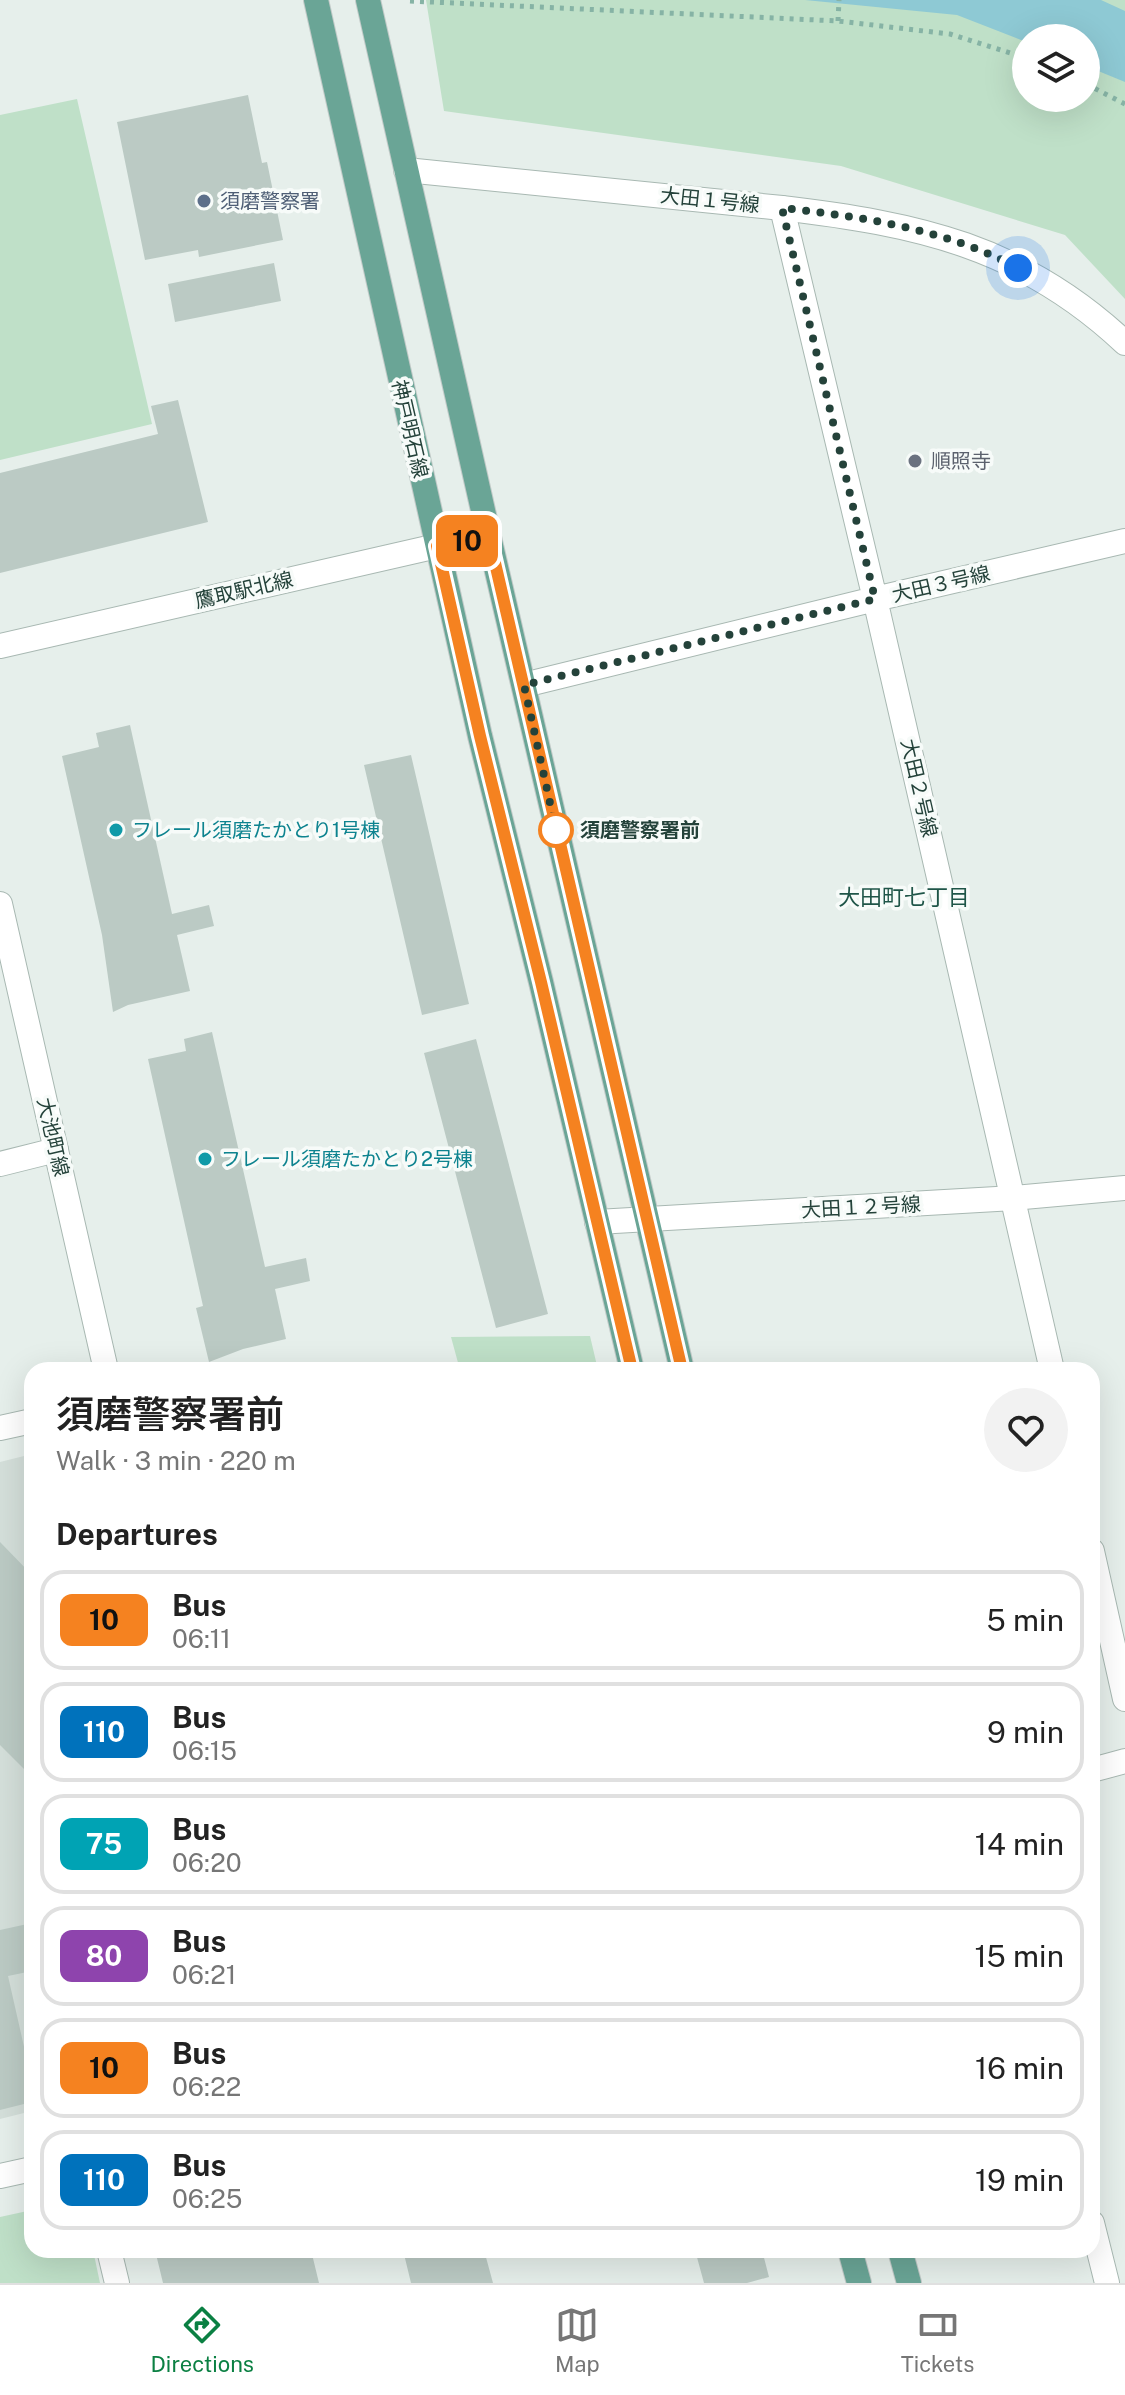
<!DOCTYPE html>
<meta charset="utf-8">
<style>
body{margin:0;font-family:"Public Sans","Noto Sans JP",sans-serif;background:#f2f2f2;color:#222;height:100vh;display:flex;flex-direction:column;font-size:30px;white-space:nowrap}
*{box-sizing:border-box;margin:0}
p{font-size:26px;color:#767676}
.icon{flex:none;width:44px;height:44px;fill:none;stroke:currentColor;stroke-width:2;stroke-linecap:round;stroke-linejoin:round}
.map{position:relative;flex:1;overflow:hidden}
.sheet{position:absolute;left:24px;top:1362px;width:1076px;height:896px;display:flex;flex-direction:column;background:#fff;border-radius:24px;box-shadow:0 8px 32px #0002}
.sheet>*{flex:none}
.badge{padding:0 16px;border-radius:12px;font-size:28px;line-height:52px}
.controls{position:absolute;left:1012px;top:24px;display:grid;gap:16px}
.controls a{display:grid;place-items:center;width:88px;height:88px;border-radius:50%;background:#fff;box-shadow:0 8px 32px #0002;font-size:40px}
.you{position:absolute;width:40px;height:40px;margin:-20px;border:6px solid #fff;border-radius:50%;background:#1a73e8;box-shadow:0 0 0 12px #1a73e833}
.map>.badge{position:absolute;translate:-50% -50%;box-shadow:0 0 0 4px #fff}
h2{padding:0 32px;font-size:30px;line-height:72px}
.round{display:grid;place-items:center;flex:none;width:84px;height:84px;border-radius:42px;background:#f2f2f2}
.headline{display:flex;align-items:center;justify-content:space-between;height:136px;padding:0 32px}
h1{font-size:38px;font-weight:600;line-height:60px}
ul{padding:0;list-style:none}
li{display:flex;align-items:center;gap:24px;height:100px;margin:0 16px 12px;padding:0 16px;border:4px solid #e0e0e0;border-radius:24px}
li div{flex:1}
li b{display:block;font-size:30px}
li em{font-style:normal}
li .badge{min-width:88px;font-weight:700;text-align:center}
.menu{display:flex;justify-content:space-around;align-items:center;height:112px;border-top:2px solid #e0e0e0;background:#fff;font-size:22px;color:#767676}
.menu a{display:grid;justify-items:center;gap:4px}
.menu .active{color:#0b8043}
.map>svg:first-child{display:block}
</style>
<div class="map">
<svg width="1125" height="2283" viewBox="0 0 1125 2283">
<rect width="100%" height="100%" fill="#e6efeb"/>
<path fill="#d4dfda" d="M32,1454V2111L0,2119V1462Z"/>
<path fill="#bfe0c8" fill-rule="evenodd" d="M426,0H1125V299L1065,235L841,166L444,111ZM1026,38H1086V98H1026Z
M77,99L152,424L0,460V115Z
M590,1336L598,1370H460L451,1337Z
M32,2210V2250H93L100,2283H0V2217Z"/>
<path fill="#8ec9d4" d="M805,0H1101L1125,11V82L1086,66V38H1026V42L957,15Z"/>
<path fill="#bbcac4" d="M248,95L262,163L267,162L283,240L199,257L198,250L145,260L117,122Z
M274,263L281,301L175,322L168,284Z
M178,400L208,522L0,573V473L158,434L151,406Z
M130,725L172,914L209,905L214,926L177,935L190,991L128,1005L113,1012L102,935L62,756L99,747L96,733Z
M411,755L469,1004L422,1015L364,765Z
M212,1032L265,1267L306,1258L310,1281L275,1289L286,1339L243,1349L209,1362L196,1308L203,1306L148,1059L186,1051L184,1039Z
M476,1039L548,1314L496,1328L424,1053Z
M0,1542L32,1575V1648L24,1650L32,1683V1777L0,1745Z
M32,1923V1971L8,1976L32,2082V2102L0,2110V1930Z
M155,2250H311L319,2283H163Z
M403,2250H484L493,2283H411Z
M695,2250H762L769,2277L747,2283H704Z"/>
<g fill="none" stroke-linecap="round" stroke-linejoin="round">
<g stroke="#a8b8b2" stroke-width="26">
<path id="minor" d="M782,208L875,599L1052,1370
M524,685L875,599L1125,541
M0,1164L56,1150
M0,1428L32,1421
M1092,1551L1125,1699
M1092,1770L1125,1761
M1092,2223L1107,2283"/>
</g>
<g stroke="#a8b8b2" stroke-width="26">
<path id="tertiary" d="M406,170L782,208C917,224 1022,246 1125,343
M0,646L437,546L489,537
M0,904L106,1370
M597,1222L1014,1198L1125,1188
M0,2176L32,2169
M109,2250L117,2283"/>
</g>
<g stroke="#c2cac8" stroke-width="26">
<path id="primary" d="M316,0L480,736L541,982L632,1370
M368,0L489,537L682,1370
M850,2250L859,2283
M900,2250L909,2283"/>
</g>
<path stroke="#86b3a5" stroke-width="5" stroke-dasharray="4 6" stroke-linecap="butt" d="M410,1L838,21L950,34L1026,58
M838,21L839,0
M1086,84L1125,104"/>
<use href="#minor" stroke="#fff" stroke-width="24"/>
<use href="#tertiary" stroke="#fff" stroke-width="24"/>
<use href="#primary" stroke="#6aa596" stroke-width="24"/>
</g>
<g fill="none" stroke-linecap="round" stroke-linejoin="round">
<g stroke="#fff" stroke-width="18">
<path id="line" d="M632,1370L541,982L480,736L437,546L489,537L682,1370"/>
</g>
<use href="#line" stroke="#f58220" stroke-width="12"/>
<path stroke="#24423a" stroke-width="8" stroke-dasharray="0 14.4" d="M556,830L524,685L875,599L782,208C864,217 945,229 1018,268"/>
</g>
<circle fill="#5c6f8a" stroke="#f7fbf9" stroke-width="3" cx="204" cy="201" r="8"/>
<circle fill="#6b7280" stroke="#f7fbf9" stroke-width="3" cx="915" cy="461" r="8"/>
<g fill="#0f9aa8" stroke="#f7fbf9" stroke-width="3">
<circle cx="116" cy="830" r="8"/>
<circle cx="205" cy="1159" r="8"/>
</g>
<circle fill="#fff" stroke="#f58220" stroke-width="4" cx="556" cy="830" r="16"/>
<g text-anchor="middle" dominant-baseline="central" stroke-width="7" stroke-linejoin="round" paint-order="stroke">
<g font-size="20" fill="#24423a" stroke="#f7fbf9">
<text transform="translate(710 200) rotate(6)">大田１号線</text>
<text transform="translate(410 429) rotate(77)">神戸明石線</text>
<text transform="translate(941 584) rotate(-13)">大田３号線</text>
<text transform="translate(244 590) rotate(-13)">鷹取駅北線</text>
<text transform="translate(919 788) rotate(77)">大田２号線</text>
<text transform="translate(53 1137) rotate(77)">大池町線</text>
<text transform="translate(861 1207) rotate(-3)">大田１２号線</text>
</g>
<g font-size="20" fill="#4e5e75" stroke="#f7fbf9" text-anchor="start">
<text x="220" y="201">須磨警察署</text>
</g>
<g font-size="20" fill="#5b616d" stroke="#f7fbf9" text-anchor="start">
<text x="931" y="461">順照寺</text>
</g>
<g font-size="20" fill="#0d838f" stroke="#f7fbf9" text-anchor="start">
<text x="132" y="830">フレール須磨たかとり1号棟</text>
<text x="221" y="1159">フレール須磨たかとり2号棟</text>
</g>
<g font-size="20" font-weight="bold" fill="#24423a" stroke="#f7fbf9" text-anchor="start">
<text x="580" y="830">須磨警察署前</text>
</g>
<g font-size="22" fill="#1f5548" stroke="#f7fbf9">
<text x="904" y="897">大田町七丁目</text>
</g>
</g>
</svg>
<div class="controls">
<a><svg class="icon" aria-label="layers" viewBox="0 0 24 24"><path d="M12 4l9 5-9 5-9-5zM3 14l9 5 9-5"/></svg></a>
</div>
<div class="you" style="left:1018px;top:268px"></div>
<b class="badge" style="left:467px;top:541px;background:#f58220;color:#111">10</b>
<section class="sheet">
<div class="headline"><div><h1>須磨警察署前</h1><p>Walk · 3 min · 220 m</p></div><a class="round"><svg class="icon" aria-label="heart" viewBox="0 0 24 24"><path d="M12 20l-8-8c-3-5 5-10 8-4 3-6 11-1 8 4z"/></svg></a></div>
<h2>Departures</h2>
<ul>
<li><span class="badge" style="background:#f58220;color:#111">10</span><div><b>Bus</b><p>06:11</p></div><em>5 min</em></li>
<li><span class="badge" style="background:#0072bc;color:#fff">110</span><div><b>Bus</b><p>06:15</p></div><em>9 min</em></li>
<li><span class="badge" style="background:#00a3b4;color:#fff">75</span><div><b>Bus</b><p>06:20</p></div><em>14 min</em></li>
<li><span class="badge" style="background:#8e44ad;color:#fff">80</span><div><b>Bus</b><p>06:21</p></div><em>15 min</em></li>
<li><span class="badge" style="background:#f58220;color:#111">10</span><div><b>Bus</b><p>06:22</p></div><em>16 min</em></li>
<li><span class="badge" style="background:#0072bc;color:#fff">110</span><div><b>Bus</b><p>06:25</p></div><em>19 min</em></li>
</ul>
</section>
</div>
<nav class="menu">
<a class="active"><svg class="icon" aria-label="directions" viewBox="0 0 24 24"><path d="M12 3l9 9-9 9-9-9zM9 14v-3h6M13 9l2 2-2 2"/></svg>Directions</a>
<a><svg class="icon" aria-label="map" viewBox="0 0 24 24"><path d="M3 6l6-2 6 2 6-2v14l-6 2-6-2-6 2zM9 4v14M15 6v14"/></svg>Map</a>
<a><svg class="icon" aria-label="tickets" viewBox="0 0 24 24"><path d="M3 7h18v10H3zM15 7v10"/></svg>Tickets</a>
</nav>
